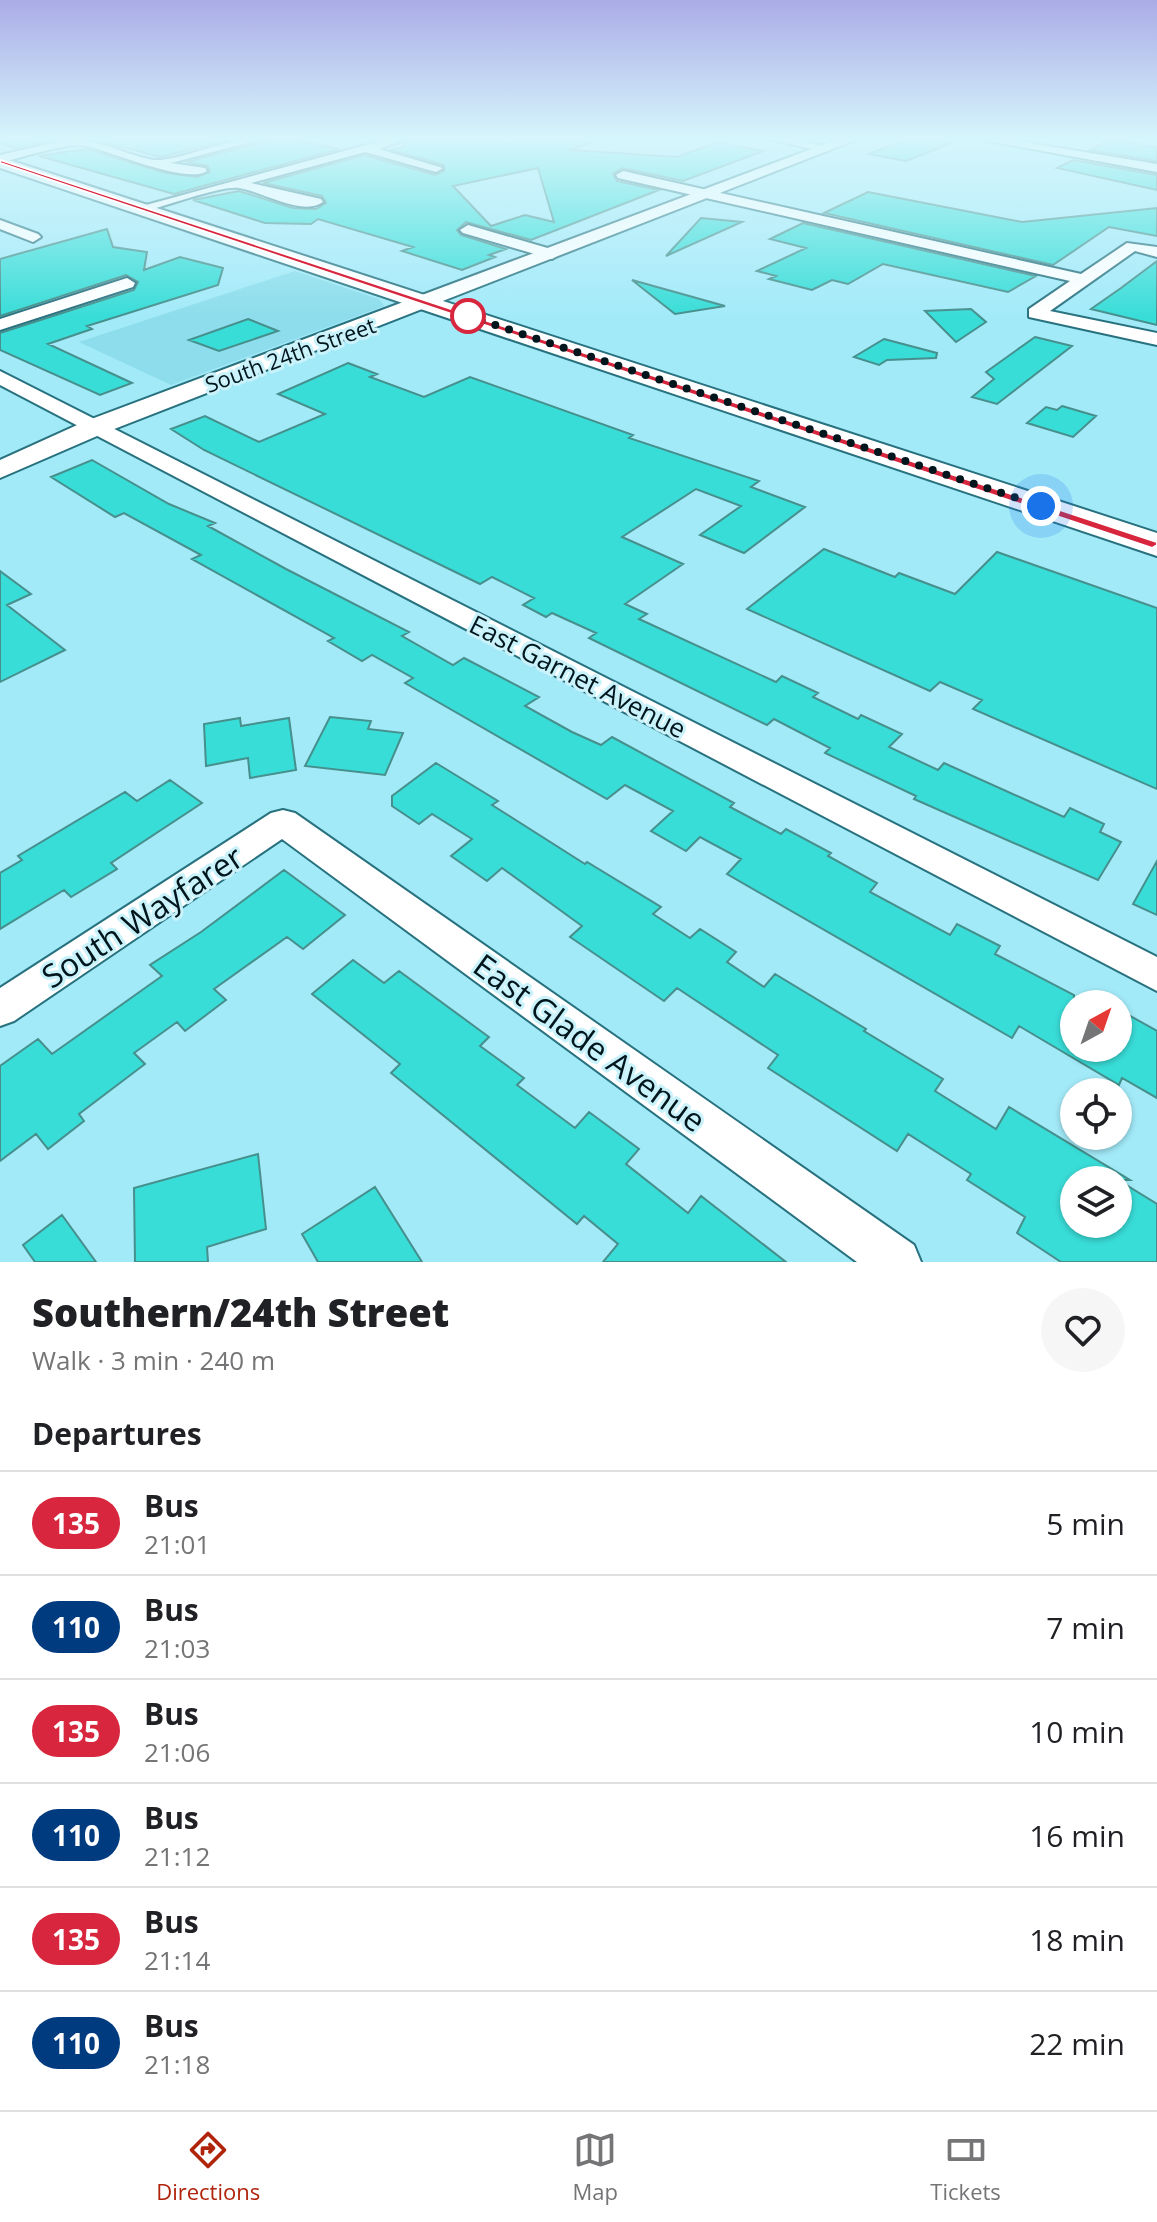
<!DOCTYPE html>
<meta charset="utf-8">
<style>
body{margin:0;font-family:"Open Sans",sans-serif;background:#f6f6f6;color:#202124;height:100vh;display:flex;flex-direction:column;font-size:30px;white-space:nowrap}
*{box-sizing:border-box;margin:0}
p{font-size:26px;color:#757577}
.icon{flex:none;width:44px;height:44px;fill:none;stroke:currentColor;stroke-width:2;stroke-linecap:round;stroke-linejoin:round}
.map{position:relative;height:1262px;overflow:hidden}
.details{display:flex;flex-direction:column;background:#fff;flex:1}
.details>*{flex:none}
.badge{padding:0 16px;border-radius:26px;font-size:28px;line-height:52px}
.needle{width:52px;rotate:40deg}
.fabs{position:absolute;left:1060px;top:990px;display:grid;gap:16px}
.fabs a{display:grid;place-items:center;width:72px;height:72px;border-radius:50%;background:#fff;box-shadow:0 2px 6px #0004;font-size:40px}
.you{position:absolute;width:40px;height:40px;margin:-20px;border:6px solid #fff;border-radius:50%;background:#1a73e8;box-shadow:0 0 0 12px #1a73e833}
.map>.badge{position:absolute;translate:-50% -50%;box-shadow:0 0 0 4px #fff}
h2{padding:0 32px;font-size:30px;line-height:72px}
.round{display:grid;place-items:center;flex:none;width:84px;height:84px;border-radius:42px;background:#f6f6f6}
.overview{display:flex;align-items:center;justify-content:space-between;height:136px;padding:0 32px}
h1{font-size:38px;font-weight:800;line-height:60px}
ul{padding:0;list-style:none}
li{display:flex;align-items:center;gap:24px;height:104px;padding:0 32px;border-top:2px solid #e0e0e0}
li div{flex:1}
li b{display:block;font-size:30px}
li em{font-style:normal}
li .badge{min-width:88px;font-weight:700;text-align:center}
.tabs{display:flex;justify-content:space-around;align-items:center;height:112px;border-top:2px solid #e0e0e0;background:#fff;font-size:22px;color:#757577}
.tabs a{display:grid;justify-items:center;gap:4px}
.tabs .active{color:#b1240c}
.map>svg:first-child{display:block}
</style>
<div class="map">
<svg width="1157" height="1262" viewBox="0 0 1157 1262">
<rect width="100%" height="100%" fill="#a3eaf9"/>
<path fill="#8dddec" d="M295,271L379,299L384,306L171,385L79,342Z"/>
<path fill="#39ddd8" stroke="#468f8c" stroke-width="2" fill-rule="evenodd" d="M1,139H57L16,148L1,144Z
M92,139H233L160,157Z
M275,139H293L339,149L174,194L39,156L86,149L166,173L197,177L210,172L208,166L186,162Z
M410,139H593L594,142L570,150L677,157L718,142L763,151L683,181L622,168L613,174L617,181L659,190L531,240L466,222L457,230L461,235L506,249L489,255L495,257L462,270L402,251L413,247L318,219L311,224L265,223L193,200L239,191L293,208L316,209L326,203L322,196L263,183L364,155L435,175L444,171V165L392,150L403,147ZM538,168L554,222L525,215L491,226L453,186Z
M906,139H959V140L906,161L869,154Z
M1110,139L1157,147V161L1090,150Z
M1073,160L1157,175V190L1057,168Z
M868,192L1022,222L1157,208V236L1109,227L1053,265L824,213Z
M701,218L742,222L666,256Z
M803,223L1036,276L1008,292L883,264L848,284L832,280L812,290L769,279L776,276L757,271L806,248L770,239Z
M107,229L113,247L147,252L144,270L180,257L223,268L218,285L87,326L92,329L48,344L132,383L100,395L0,350V333L134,290L138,282L126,275L0,316V259Z
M1157,261V325L1091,309L1121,288Z
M632,280L725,306L675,314Z
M971,309L986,322L956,342L925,311Z
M248,319L278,331L219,351L189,340Z
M1035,337L1072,346L997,404L972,397L994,379L986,372Z
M884,339L937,353L936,358L887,360L879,365L854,357Z
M348,363L377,374L370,377L424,397L470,377L633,435L629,438L759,481L751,487L805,507L744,553L700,535L741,506L696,489L622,537L683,564L625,604L647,614L639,619L776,682L782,676L818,693L813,697L858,719L861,715L902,734L889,747L938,770L944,763L1064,817L1070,808L1104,824L1100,832L1121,842L1098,880L914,799L916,796L825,753L830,748L774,719L767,725L589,638L596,633L552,613L546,617L523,605L534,598L492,577L480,584L204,450L171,429L205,416L259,442L325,414L278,394Z
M1062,406L1096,416L1073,437L1027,423L1046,407L1057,410Z
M92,460L169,504L215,523L208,526L286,569L409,632L402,636L453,665L464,658L539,697L525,706L572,732L601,745L612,737L734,803L730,807L781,834L786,829L831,853L828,856L877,883L870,892L950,935L957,924L1000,946L995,954L1074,995V1048H1118V1026L1125,1013L1157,1031V1098L1122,1078L1119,1085L1019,1026L1012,1038L727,874L741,859L700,837L686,851L651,831L673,811L625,785L607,799L405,683L413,678L372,655L362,661L328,641L334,638L192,559L201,555L124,513L115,517L51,477Z
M824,549L895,577L899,573L955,594L997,552L1157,608V789L973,709L982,700L940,682L930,691L747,609Z
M0,571L31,594L7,605L65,650L0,682Z
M330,717L371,721L368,729L403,733L385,775L305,766Z
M240,718L241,726L289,718L296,770L250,778L248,758L206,766L204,724Z
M436,763L498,801L492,805L585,864L587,862L661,907L653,914L690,938L700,929L736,952L727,962L764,987L775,974L866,1029L864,1031L943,1079L935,1091L996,1129L1009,1107L1130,1180H1074V1224H1118V1180L1157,1204V1262H1061L1017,1233L1025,1217L967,1180L971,1174L908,1134L897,1151L768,1068L778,1055L677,988L664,1001L570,937L582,926L502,868L487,881L451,856L472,839L432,814L419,824L392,806V796Z
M170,780L202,803L111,863L117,869L71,897L64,890L0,929V873L22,860L18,856L125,792L137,801Z
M1157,861V915L1133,904Z
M284,870L345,915L303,949L287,937L214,989L226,1000L185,1031L177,1022L134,1053L145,1064L79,1114L84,1121L48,1149L36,1134L0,1161V1066L38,1039L52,1054L162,976L150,965L201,932Z
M353,960L384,983L399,971L489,1037L480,1046L524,1078L517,1085L575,1128L589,1112L639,1149L626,1164L688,1213L701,1196L786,1262H603L618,1244L584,1216L577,1224L391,1073L400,1064L312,994Z
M258,1154L266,1229L207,1247L208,1262H135L134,1188Z
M375,1187L422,1262H318L302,1234Z
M62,1215L96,1262H35L23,1245Z"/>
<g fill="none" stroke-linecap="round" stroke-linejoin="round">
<g stroke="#28717e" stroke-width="4">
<path id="minor" d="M70,139C99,138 141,162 160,160C192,157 225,138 262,139L171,163L205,168L207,171C187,185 111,151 86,146C67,142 21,158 0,163V155Z
M388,139H407L379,149L443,168L436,172L365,152L251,183L321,199L323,202C303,217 261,191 239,188C222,185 163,207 142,212L135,208Z
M769,139H794L831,148L825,152Z
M978,139H1005L1157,164V172Z
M623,171L1081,274L1127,243L1157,247V257L1135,251L1050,311L1157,333V345L1029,317V309L1070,281L618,178L616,175Z
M0,220L38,234L41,237L33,242L0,229Z
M468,225L558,251L560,254L552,259L463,233L460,230Z
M127,278L135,283L133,287L0,330V319Z
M0,371L1157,957V991L0,385Z
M283,810L295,813L914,1245L921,1262H857L282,839L14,1021L0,1026V988L271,813Z"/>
</g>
<g stroke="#28717e" stroke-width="4">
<path id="tertiary" d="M838,139H858L104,433L0,478V460L86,421Z"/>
</g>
<g stroke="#28717e" stroke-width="4">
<path id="secondary" d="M0,157L1157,533V556L0,168Z"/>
</g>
<use href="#minor" fill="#fff" fill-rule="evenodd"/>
<use href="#tertiary" fill="#fff" fill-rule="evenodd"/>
<use href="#secondary" fill="#fff" fill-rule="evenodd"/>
</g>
<linearGradient id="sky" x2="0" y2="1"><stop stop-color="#abace7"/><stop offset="0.44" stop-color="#d6f6fc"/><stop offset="1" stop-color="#d6f6fc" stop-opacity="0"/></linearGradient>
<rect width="1157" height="316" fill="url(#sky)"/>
<path fill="#d7263d" stroke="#fff" stroke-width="2" d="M0,160L1157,542V545L1152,548L0,163Z"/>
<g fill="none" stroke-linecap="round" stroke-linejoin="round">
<path stroke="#00161c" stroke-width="8" stroke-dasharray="0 14.4" d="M468,316L1041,506"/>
</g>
<circle fill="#fff" stroke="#d7263d" stroke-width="4" cx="468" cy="316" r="16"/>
<g text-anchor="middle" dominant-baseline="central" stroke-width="6" stroke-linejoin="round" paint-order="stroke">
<g font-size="22" fill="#00161c" stroke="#c9f2fb">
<text transform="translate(290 354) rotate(-20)">South 24th Street</text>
</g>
<g font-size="26" fill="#00161c" stroke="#c9f2fb">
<text transform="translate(578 676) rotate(27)">East Garnet Avenue</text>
</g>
<g font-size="32" fill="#00161c" stroke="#c9f2fb">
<text transform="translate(142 916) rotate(-33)">South Wayfarer</text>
<text transform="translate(590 1042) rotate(36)">East Glade Avenue</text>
</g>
</g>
</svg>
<div class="fabs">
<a><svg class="needle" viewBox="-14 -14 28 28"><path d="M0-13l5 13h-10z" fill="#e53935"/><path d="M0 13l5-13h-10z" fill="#757577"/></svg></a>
<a><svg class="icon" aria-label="locate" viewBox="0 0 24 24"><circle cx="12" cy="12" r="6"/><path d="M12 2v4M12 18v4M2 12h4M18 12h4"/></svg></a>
<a><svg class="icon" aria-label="layers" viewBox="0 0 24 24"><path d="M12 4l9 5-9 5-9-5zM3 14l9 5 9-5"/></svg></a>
</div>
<div class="you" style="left:1041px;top:506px"></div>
</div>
<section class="details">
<div class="overview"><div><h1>Southern/24th Street</h1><p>Walk · 3 min · 240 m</p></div><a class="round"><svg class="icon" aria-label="heart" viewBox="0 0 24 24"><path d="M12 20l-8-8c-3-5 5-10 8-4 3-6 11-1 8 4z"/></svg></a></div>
<h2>Departures</h2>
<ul>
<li><span class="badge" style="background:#d7263d;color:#fff">135</span><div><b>Bus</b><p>21:01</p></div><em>5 min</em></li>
<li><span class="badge" style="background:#003b80;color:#fff">110</span><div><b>Bus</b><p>21:03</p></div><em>7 min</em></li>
<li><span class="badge" style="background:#d7263d;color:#fff">135</span><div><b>Bus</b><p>21:06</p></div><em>10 min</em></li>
<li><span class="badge" style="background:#003b80;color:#fff">110</span><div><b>Bus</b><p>21:12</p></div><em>16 min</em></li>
<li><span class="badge" style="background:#d7263d;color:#fff">135</span><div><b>Bus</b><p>21:14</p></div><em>18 min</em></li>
<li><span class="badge" style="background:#003b80;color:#fff">110</span><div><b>Bus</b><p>21:18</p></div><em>22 min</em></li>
</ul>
</section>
<nav class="tabs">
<a class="active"><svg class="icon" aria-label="directions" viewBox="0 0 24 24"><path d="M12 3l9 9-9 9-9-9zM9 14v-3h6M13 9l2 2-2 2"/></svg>Directions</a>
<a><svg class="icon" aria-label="map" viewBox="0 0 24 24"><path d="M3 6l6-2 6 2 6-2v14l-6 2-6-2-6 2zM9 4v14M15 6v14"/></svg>Map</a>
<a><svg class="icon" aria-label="tickets" viewBox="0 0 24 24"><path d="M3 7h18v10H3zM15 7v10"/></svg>Tickets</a>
</nav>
